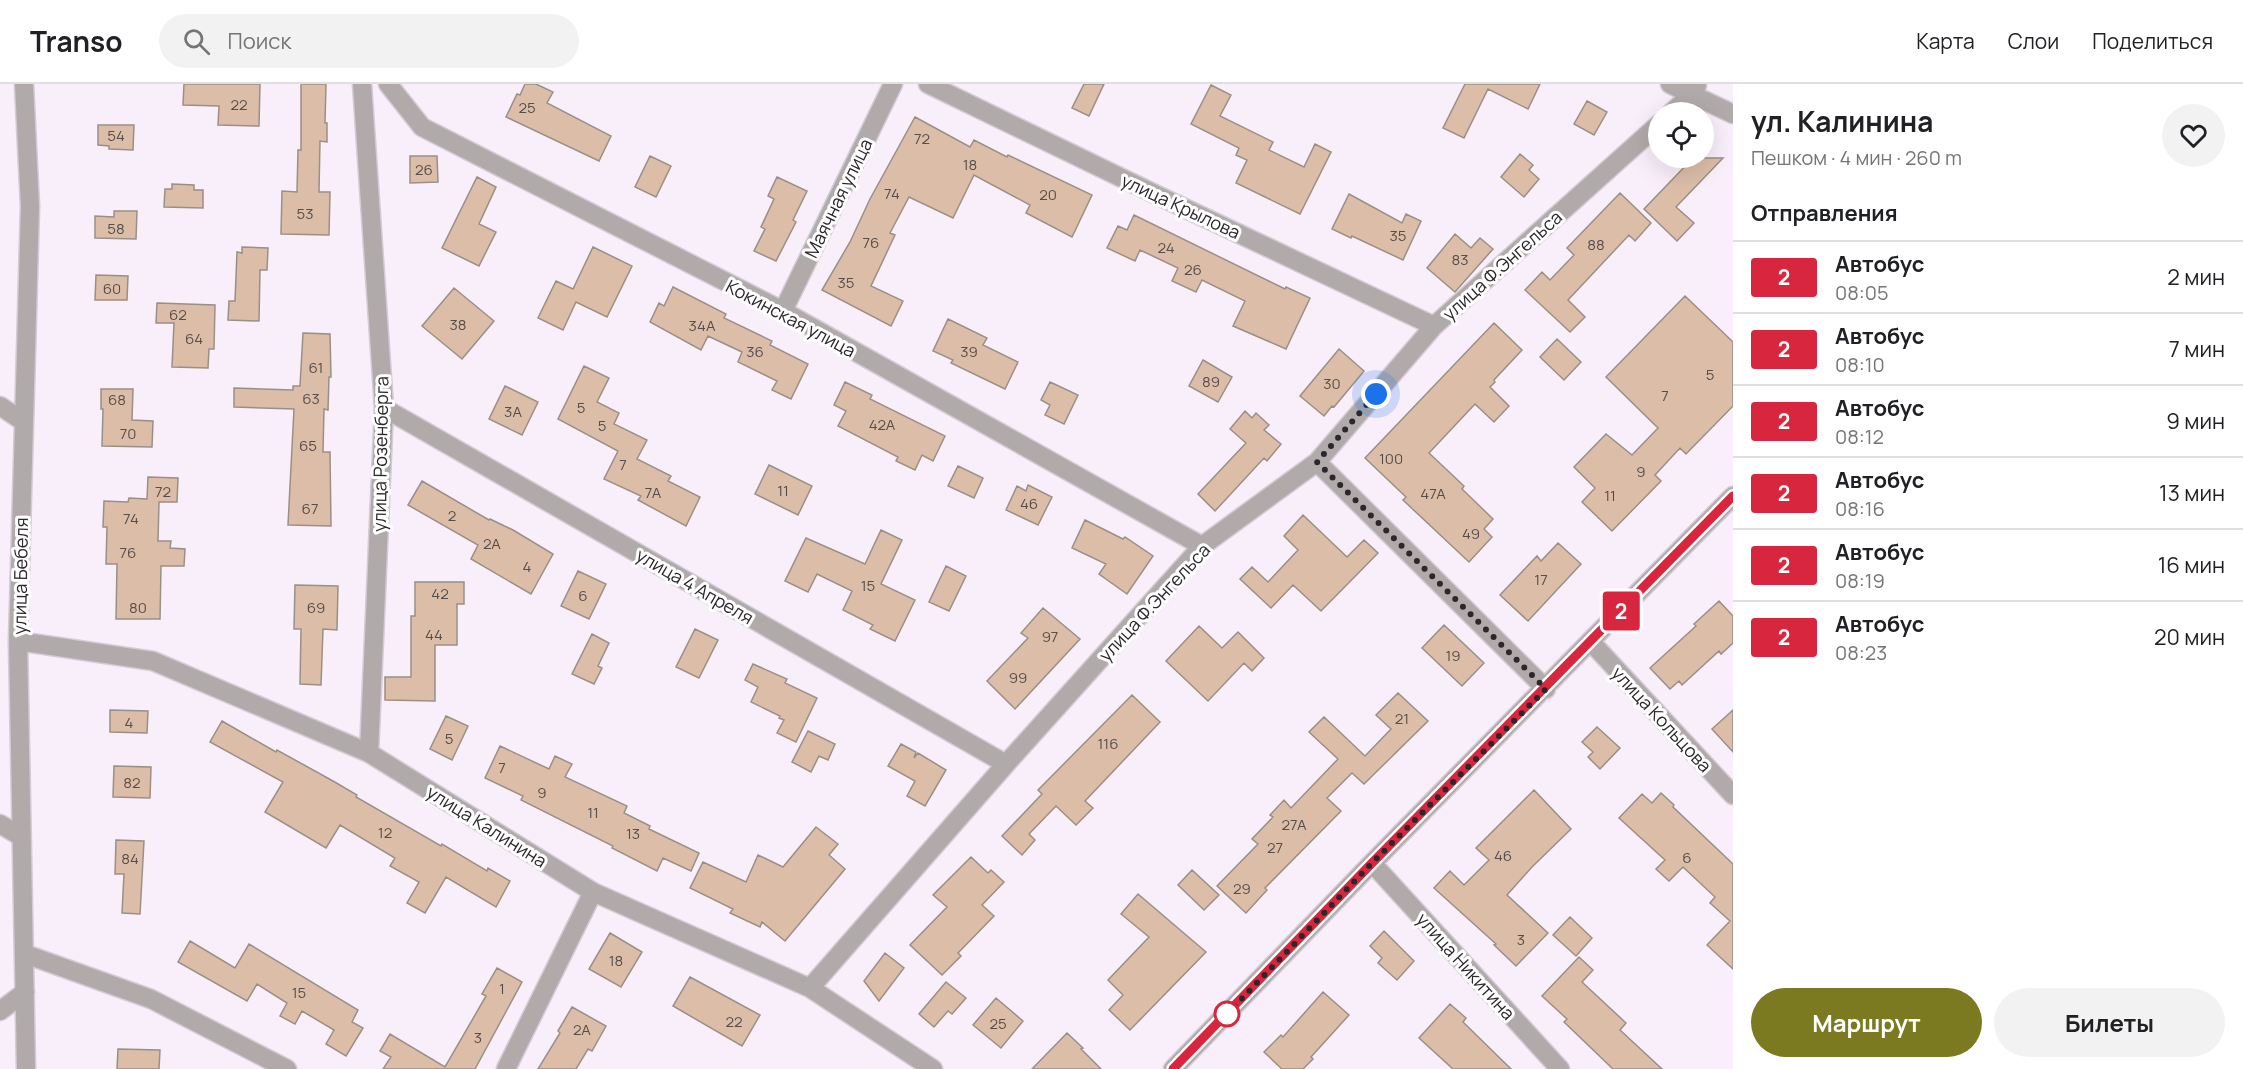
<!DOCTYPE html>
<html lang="ru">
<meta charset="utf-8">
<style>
body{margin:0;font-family:Manrope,sans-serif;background:#f2f2f2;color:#202124;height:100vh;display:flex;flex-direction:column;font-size:22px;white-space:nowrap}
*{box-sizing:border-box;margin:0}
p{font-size:20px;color:#757577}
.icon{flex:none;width:33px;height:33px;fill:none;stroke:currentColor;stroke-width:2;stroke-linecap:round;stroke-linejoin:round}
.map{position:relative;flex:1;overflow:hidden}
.drawer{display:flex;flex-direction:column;background:#fff;width:510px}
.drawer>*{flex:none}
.badge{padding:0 12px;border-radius:4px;font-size:21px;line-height:39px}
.tools{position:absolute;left:1648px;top:18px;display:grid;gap:12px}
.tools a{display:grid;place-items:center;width:66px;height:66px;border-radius:50%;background:#fff;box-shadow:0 6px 24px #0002;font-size:30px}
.you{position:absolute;width:30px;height:30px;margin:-15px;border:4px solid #fff;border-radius:50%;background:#1a73e8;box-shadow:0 0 0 9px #1a73e833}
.map>.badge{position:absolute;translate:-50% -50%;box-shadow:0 0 0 3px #fff}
h2{padding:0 18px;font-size:22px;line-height:54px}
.round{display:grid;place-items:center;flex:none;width:63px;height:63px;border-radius:32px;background:#f2f2f2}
.headline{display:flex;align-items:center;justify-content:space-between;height:102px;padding:0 18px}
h1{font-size:28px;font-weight:700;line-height:45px}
.action{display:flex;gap:12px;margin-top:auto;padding:12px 18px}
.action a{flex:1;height:69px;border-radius:36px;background:#7c7a21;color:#fff;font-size:24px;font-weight:700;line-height:69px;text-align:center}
.action a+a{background:#f2f2f2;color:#202124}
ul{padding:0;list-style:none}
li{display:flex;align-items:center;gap:18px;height:72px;padding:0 18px;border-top:2px solid #e0e0e0}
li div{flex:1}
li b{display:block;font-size:22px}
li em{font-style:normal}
li .badge{min-width:66px;font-weight:700;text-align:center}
header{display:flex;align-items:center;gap:36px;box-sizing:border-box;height:84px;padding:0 30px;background:#fff;border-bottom:2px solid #e0e0e0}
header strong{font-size:28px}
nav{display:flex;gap:33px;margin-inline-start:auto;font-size:21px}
.search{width:420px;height:54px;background:#f2f2f2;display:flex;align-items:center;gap:15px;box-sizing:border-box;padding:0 21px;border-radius:33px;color:#757577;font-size:22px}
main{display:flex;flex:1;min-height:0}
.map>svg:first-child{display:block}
</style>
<header>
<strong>Transo</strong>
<div class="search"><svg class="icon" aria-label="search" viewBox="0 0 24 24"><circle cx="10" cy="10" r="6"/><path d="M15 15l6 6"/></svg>Поиск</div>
<nav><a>Карта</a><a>Слои</a><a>Поделиться</a></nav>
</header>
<main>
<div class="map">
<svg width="1733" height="985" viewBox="0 0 1733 985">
<rect width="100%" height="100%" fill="#f9effa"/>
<path fill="#dcbea8" stroke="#9a8f87" stroke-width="1.5" d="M184,0H260L259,42L218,41L219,22L183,21Z
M301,0H326L325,39H327V58L320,57L319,108H330L329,151L281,150L282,107L297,108L298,66H301Z
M525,0H536L553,8L547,19L611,52L599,77L506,33L517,10L520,11Z
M1084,0H1104L1089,32L1072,24Z
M1465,0H1540L1528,25L1488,5L1464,54L1443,44Z
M1211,1L1231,11L1220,32L1273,58L1269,66L1304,83L1315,60L1331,68L1300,130L1236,99L1247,76L1236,71L1239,64L1191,40Z
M1587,17L1607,28L1594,51L1574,40Z
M915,33L970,63L974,56L1007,73L1008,71L1092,111L1072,153L1026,129L1030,121L974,91L953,134L909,113L890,149L895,151L871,202L903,217L891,242L822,206L850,158L870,115Z
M98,41H134L133,66L109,65V62L98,61Z
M1520,70L1533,81L1529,86L1539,95L1524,113L1501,93Z
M410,72H437L438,98L410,99Z
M650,72L671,82L656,113L635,103Z
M1693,74H1723L1676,123L1694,139L1677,157L1644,125Z
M477,93L496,103L479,140L496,148L479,182L442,164Z
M777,93L807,107L793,136L796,138L776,177L754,167L765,145L761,143L774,115L768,112Z
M172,100L194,101V106H203V124L164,123L165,105H172Z
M1620,109L1651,139L1635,157L1629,151L1568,216L1585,233L1570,248L1525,206L1542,188L1550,196L1574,171L1567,164Z
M1349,110L1402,139L1406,130L1421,137L1403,176L1352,152L1351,154L1332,145Z
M114,127H137L136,155L95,154V132L114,133Z
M1134,131L1285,205L1286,203L1310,214L1286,265L1233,242L1245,217L1202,196L1196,208L1172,197L1178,184L1140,166L1135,177L1107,164L1118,142L1127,146Z
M1455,150L1471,164L1480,154L1493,165L1455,208L1427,184Z
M242,163L268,164L267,186H260L259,237L228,236L229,217H235L237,168L242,169Z
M593,163L632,182L607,233L576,218L563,246L538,234L556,197L573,205Z
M96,191L128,192L127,216H95Z
M673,203L726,230L724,234L772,257L770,261L808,280L791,315L772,306L777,297L738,278L742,268L708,252L701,266L650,238L659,219L664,222Z
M454,204L494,237L462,275L422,242Z
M1685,212L1733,258V322L1686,370L1680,364L1655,391L1661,397L1612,447L1582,418L1595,404L1574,383L1606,350L1632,371L1658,344L1606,293Z
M157,219L215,221L214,265H209L208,284L172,283L174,239H156Z
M948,235L987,254L983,261L1018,278L1005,305L951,279L953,276L933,267Z
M1494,239L1522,266L1494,296L1495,298L1490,303L1509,322L1494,338L1475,320L1429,369L1464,402L1462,405L1493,435L1484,445L1492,453L1469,478L1403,416L1406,413L1365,374Z
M303,249L330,250L331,293H329L328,326L324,325L323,368H330L331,442L288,441L294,325L234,323V304L293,306V302H300Z
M1557,255L1581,278L1564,296L1540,273Z
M1339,265L1364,287L1334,323L1332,322L1324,332L1300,312Z
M1203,276L1232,293L1218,318L1189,302Z
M584,282L609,294L597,318L619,329L614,340L647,356L637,375L671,392L668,397L700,413L686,442L638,416L641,412L604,395L618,367L558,335Z
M845,298L872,311L870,315L945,352L933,377L922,371L915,386L896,377L898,373L838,342L846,327L834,321Z
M1050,298L1078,311L1064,340L1045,331L1050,321L1041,316Z
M505,302L538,318L522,351L489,335Z
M101,305H133L132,336L153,337L152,363L102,362L103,325H101Z
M1245,327L1252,334L1256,329L1269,341L1264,346L1281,360L1267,377L1264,374L1215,427L1198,410L1246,359L1230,345Z
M769,381L812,402L798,431L755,410Z
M958,382L983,394L974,414L948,402Z
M148,393L178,394L177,418H159L158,457H171L170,464L185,465L184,482H161L160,535H116L117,480H106L107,443H103L104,417L128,418L129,414L147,415Z
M422,397L489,436L490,435L513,446L553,470L531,510L471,475L478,461L408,421Z
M1028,401L1052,413L1038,441L1006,426L1017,402L1026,407Z
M1303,431L1347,473L1364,456L1378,469L1321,527L1293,501L1271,524L1240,495L1252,483L1268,498L1298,466L1284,452Z
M1085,436L1123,455L1125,453L1153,472L1127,510L1099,490L1106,480L1072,464Z
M881,446L902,456L881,500L915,516L895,557L870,545L873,541L843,526L852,507L817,490L808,508L785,497L806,454L865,480Z
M1558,459L1581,480L1528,537L1500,511L1537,472L1541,477Z
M946,482L966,492L949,527L929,518Z
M578,487L606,500L589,535L561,522Z
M415,498H464V520H457V561H435V617L385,616V593H411V532H415Z
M295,501L338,502L337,546L323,545L321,601L300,600L301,545H294Z
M1719,517L1733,532V559L1721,570L1719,567L1682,601L1679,597L1670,605L1650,584L1696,542L1694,540Z
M1043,524L1080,555L1015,625L987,597L1028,554L1021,549Z
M1444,541L1484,579L1462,602L1422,564Z
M1199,542L1222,564L1238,548L1264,574L1252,587L1244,579L1208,617L1166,577Z
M695,545L718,556L699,594L676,583Z
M592,550L609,559L598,582L602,584L594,600L572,590Z
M753,580L787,595L785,599L817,614L796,658L777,649L784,636L779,634L780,632L751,618L758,603L745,596Z
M1398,609L1428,637L1364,700L1352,689L1327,714L1341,727L1265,804L1267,806L1246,829L1217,802L1258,760L1252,755L1273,733L1270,731L1284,716L1291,724L1338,675L1309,648L1324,633L1365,672L1391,645L1376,631Z
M1132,611L1160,638L1085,717L1093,724L1076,741L1056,722L1029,750L1035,756L1022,771L1002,752L1042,710L1038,706Z
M110,626L148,627L147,649L110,648Z
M1733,626V668L1712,645Z
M446,632L468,642L452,676L430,665Z
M222,637L276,668L277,666L333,697L357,711L356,713L441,762L442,760L487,787L488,784L510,797L496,823L446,793L425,829L407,819L419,798L390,782L395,774L340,741L326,764L265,728L283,698L210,658Z
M1597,643L1620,664L1600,685L1588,673L1593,668L1582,658Z
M808,647L835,660L828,676L819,672L811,688L792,678Z
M901,660L916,668L914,674L918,669L946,686L925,722L907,712L915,697L888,682Z
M500,662L549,685L555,672L572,680L565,693L627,722L624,729L650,742L649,745L699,769L691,787L663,774L657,787L612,764L613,762L521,716L523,712L485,694Z
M114,682L151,683L150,714L113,713Z
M1534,706L1571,745L1532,783L1507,811L1548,849L1516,882L1494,861L1496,860L1434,804L1450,787L1464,801L1489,776L1476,764Z
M1661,709L1674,721L1673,723L1733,780V885L1707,861L1730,837L1710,819L1715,813L1683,783L1669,797L1656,785L1665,776L1619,734L1642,710L1652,719Z
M816,743L838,760L829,771L845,785L785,857L762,838L760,843L730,829L733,825L690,804L703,778L746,798L758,771L783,783Z
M116,756L144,757L140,830L122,829L124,790H115Z
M971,773L988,789L991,786L1004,798L982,821L994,832L958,869L961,872L942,891L910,861L947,823L933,811Z
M1192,786L1219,811L1204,826L1178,801Z
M1138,810L1206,868L1130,946L1109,926L1123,911L1108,896L1149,853L1121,830Z
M1570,833L1592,854L1576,872L1553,851Z
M1384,847L1414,877L1397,896L1378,879L1382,874L1370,862Z
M610,849L642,868L621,903L589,885Z
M190,857L235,884L249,860L358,926L352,938L363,944L346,972L326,960L334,946L302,927L295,940L280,932L287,919L257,900L247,917L178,878Z
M885,869L904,884L879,917L864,897Z
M1579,873L1593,886L1582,898L1626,939L1620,946L1662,985H1613L1564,938L1567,935L1542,912Z
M497,884L522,898L475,985H383L391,973L380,967L390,950L445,983L486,912L482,910Z
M690,893L760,931L742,962L673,922Z
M946,898L966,914L952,930L948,927L934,943L919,930Z
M1323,908L1349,931L1311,973L1313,975L1303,985H1282L1264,968L1281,951L1283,953Z
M996,914L1023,937L1001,964L973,941Z
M1450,920L1466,934L1463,938L1511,985H1453L1419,954Z
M572,923L606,942L592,967L588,965L576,985H538L560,949L558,947Z
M1067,949L1083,964L1081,965L1101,985H1032Z
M118,965L160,966L159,985H117Z"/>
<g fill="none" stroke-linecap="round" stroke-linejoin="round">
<g stroke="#d4cbd5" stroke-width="21">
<path id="minor" d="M24,0L30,122L18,557L26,985
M362,0L384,324L369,669
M388,0L422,43L783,227L1202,462
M928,0L1159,112L1434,242
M1670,0L1733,30
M1672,28L1692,10L1697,2
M783,227L893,0
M0,322L24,338
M384,324L1006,680
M1317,378L1546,605
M18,557L153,577L369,669L593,808L810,904L933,985
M1591,558L1733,711
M0,740L20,752
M1372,779L1560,985
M25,870L151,915L287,985
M810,904L1006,680L1202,462L1317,378L1434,242L1659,40
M0,927L25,908
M506,985L593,808
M1173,985L1372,779L1733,412"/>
</g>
<use href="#minor" stroke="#b1aaaa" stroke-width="18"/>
</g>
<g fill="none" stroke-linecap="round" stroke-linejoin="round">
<g stroke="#fff" stroke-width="14">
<path id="line" d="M1173,985L1372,779L1733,412"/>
</g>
<use href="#line" stroke="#d7263d" stroke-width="9"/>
<path stroke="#2b272b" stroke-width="6" stroke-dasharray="0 10.8" d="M1227,930L1372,779L1546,605L1317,378L1376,310"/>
</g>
<circle fill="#fff" stroke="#d7263d" stroke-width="3" cx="1227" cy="930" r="12"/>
<g text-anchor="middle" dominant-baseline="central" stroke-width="6" stroke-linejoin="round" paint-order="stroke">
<g font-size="15" fill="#574d4a">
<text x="239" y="20">22</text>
<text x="527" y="23">25</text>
<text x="116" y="51">54</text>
<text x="922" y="54">72</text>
<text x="970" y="80">18</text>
<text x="424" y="85">26</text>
<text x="892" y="109">74</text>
<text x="1048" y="110">20</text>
<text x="305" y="129">53</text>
<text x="116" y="144">58</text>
<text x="1398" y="151">35</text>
<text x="871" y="158">76</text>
<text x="1596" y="160">88</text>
<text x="1166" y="163">24</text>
<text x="1460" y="175">83</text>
<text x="1193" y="185">26</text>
<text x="846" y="198">35</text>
<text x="112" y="204">60</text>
<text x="178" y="230">62</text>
<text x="458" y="240">38</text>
<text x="702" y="241">34А</text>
<text x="194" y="254">64</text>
<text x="755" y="267">36</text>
<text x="969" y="267">39</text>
<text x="316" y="283">61</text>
<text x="1710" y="290">5</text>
<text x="1211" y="297">89</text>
<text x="1332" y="299">30</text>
<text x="1665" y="311">7</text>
<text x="311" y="314">63</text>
<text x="117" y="315">68</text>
<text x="581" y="323">5</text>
<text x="513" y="327">3А</text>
<text x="882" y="340">42А</text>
<text x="602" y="341">5</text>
<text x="128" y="349">70</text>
<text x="308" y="361">65</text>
<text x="1391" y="374">100</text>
<text x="623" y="380">7</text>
<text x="1641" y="387">9</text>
<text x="783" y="406">11</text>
<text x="163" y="407">72</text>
<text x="653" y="408">7А</text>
<text x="1433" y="409">47А</text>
<text x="1610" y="411">11</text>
<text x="1029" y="419">46</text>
<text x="310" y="424">67</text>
<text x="452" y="431">2</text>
<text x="131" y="434">74</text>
<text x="1471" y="449">49</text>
<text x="492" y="459">2А</text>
<text x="128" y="468">76</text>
<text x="527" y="482">4</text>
<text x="1541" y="495">17</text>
<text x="868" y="501">15</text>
<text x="440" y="509">42</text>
<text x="583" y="511">6</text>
<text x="138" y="523">80</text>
<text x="316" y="523">69</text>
<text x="434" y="550">44</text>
<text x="1050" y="552">97</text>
<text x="1453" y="571">19</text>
<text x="1018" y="593">99</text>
<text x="1402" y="634">21</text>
<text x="129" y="638">4</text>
<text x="449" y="654">5</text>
<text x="1108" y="659">116</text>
<text x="502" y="683">7</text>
<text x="132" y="698">82</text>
<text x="542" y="708">9</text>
<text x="593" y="728">11</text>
<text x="1294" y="740">27А</text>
<text x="385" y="748">12</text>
<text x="633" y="749">13</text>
<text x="1275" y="763">27</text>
<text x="1503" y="771">46</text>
<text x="1687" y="773">6</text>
<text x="130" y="774">84</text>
<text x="1242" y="804">29</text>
<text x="1521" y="855">3</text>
<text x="616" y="876">18</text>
<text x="502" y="904">1</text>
<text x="299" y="908">15</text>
<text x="734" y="937">22</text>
<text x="998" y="939">25</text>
<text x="582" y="945">2А</text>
<text x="478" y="953">3</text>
</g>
<g font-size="18" fill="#2b272b" stroke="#fff">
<text transform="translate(838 114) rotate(-64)">Маячная улица</text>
<text transform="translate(1181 122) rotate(25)">улица Крылова</text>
<text transform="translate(1502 181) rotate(-42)">улица Ф.Энгельса</text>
<text transform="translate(791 234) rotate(28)">Кокинская улица</text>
<text transform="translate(380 370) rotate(-89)">улица Розенберга</text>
<text transform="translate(20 492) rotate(-89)">улица Бебеля</text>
<text transform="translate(695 502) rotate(30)">улица 4 Апреля</text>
<text transform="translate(1154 518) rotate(-47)">улица Ф.Энгельса</text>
<text transform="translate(1662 635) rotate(47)">улица Кольцова</text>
<text transform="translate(487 742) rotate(32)">улица Калинина</text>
<text transform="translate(1466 882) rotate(48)">улица Никитина</text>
</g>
</g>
</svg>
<div class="tools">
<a><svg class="icon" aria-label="locate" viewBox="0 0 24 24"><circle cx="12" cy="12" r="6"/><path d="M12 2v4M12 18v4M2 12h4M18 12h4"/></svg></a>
</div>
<div class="you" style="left:1376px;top:310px"></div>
<b class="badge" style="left:1621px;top:527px;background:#d7263d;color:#fff">2</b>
</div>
<section class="drawer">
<div class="headline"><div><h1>ул. Калинина</h1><p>Пешком · 4 мин · 260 m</p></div><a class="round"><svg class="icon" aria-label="heart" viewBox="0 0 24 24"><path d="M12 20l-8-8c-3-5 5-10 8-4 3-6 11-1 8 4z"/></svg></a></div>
<h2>Отправления</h2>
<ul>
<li><span class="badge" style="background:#d7263d;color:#fff">2</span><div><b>Автобус</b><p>08:05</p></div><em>2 мин</em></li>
<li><span class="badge" style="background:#d7263d;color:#fff">2</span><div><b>Автобус</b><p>08:10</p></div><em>7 мин</em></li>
<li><span class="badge" style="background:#d7263d;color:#fff">2</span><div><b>Автобус</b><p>08:12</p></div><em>9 мин</em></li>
<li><span class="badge" style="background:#d7263d;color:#fff">2</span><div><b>Автобус</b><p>08:16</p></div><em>13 мин</em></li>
<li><span class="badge" style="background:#d7263d;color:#fff">2</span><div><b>Автобус</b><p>08:19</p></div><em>16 мин</em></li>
<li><span class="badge" style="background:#d7263d;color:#fff">2</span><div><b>Автобус</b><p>08:23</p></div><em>20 мин</em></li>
</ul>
<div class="action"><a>Маршрут</a><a>Билеты</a></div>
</section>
</main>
